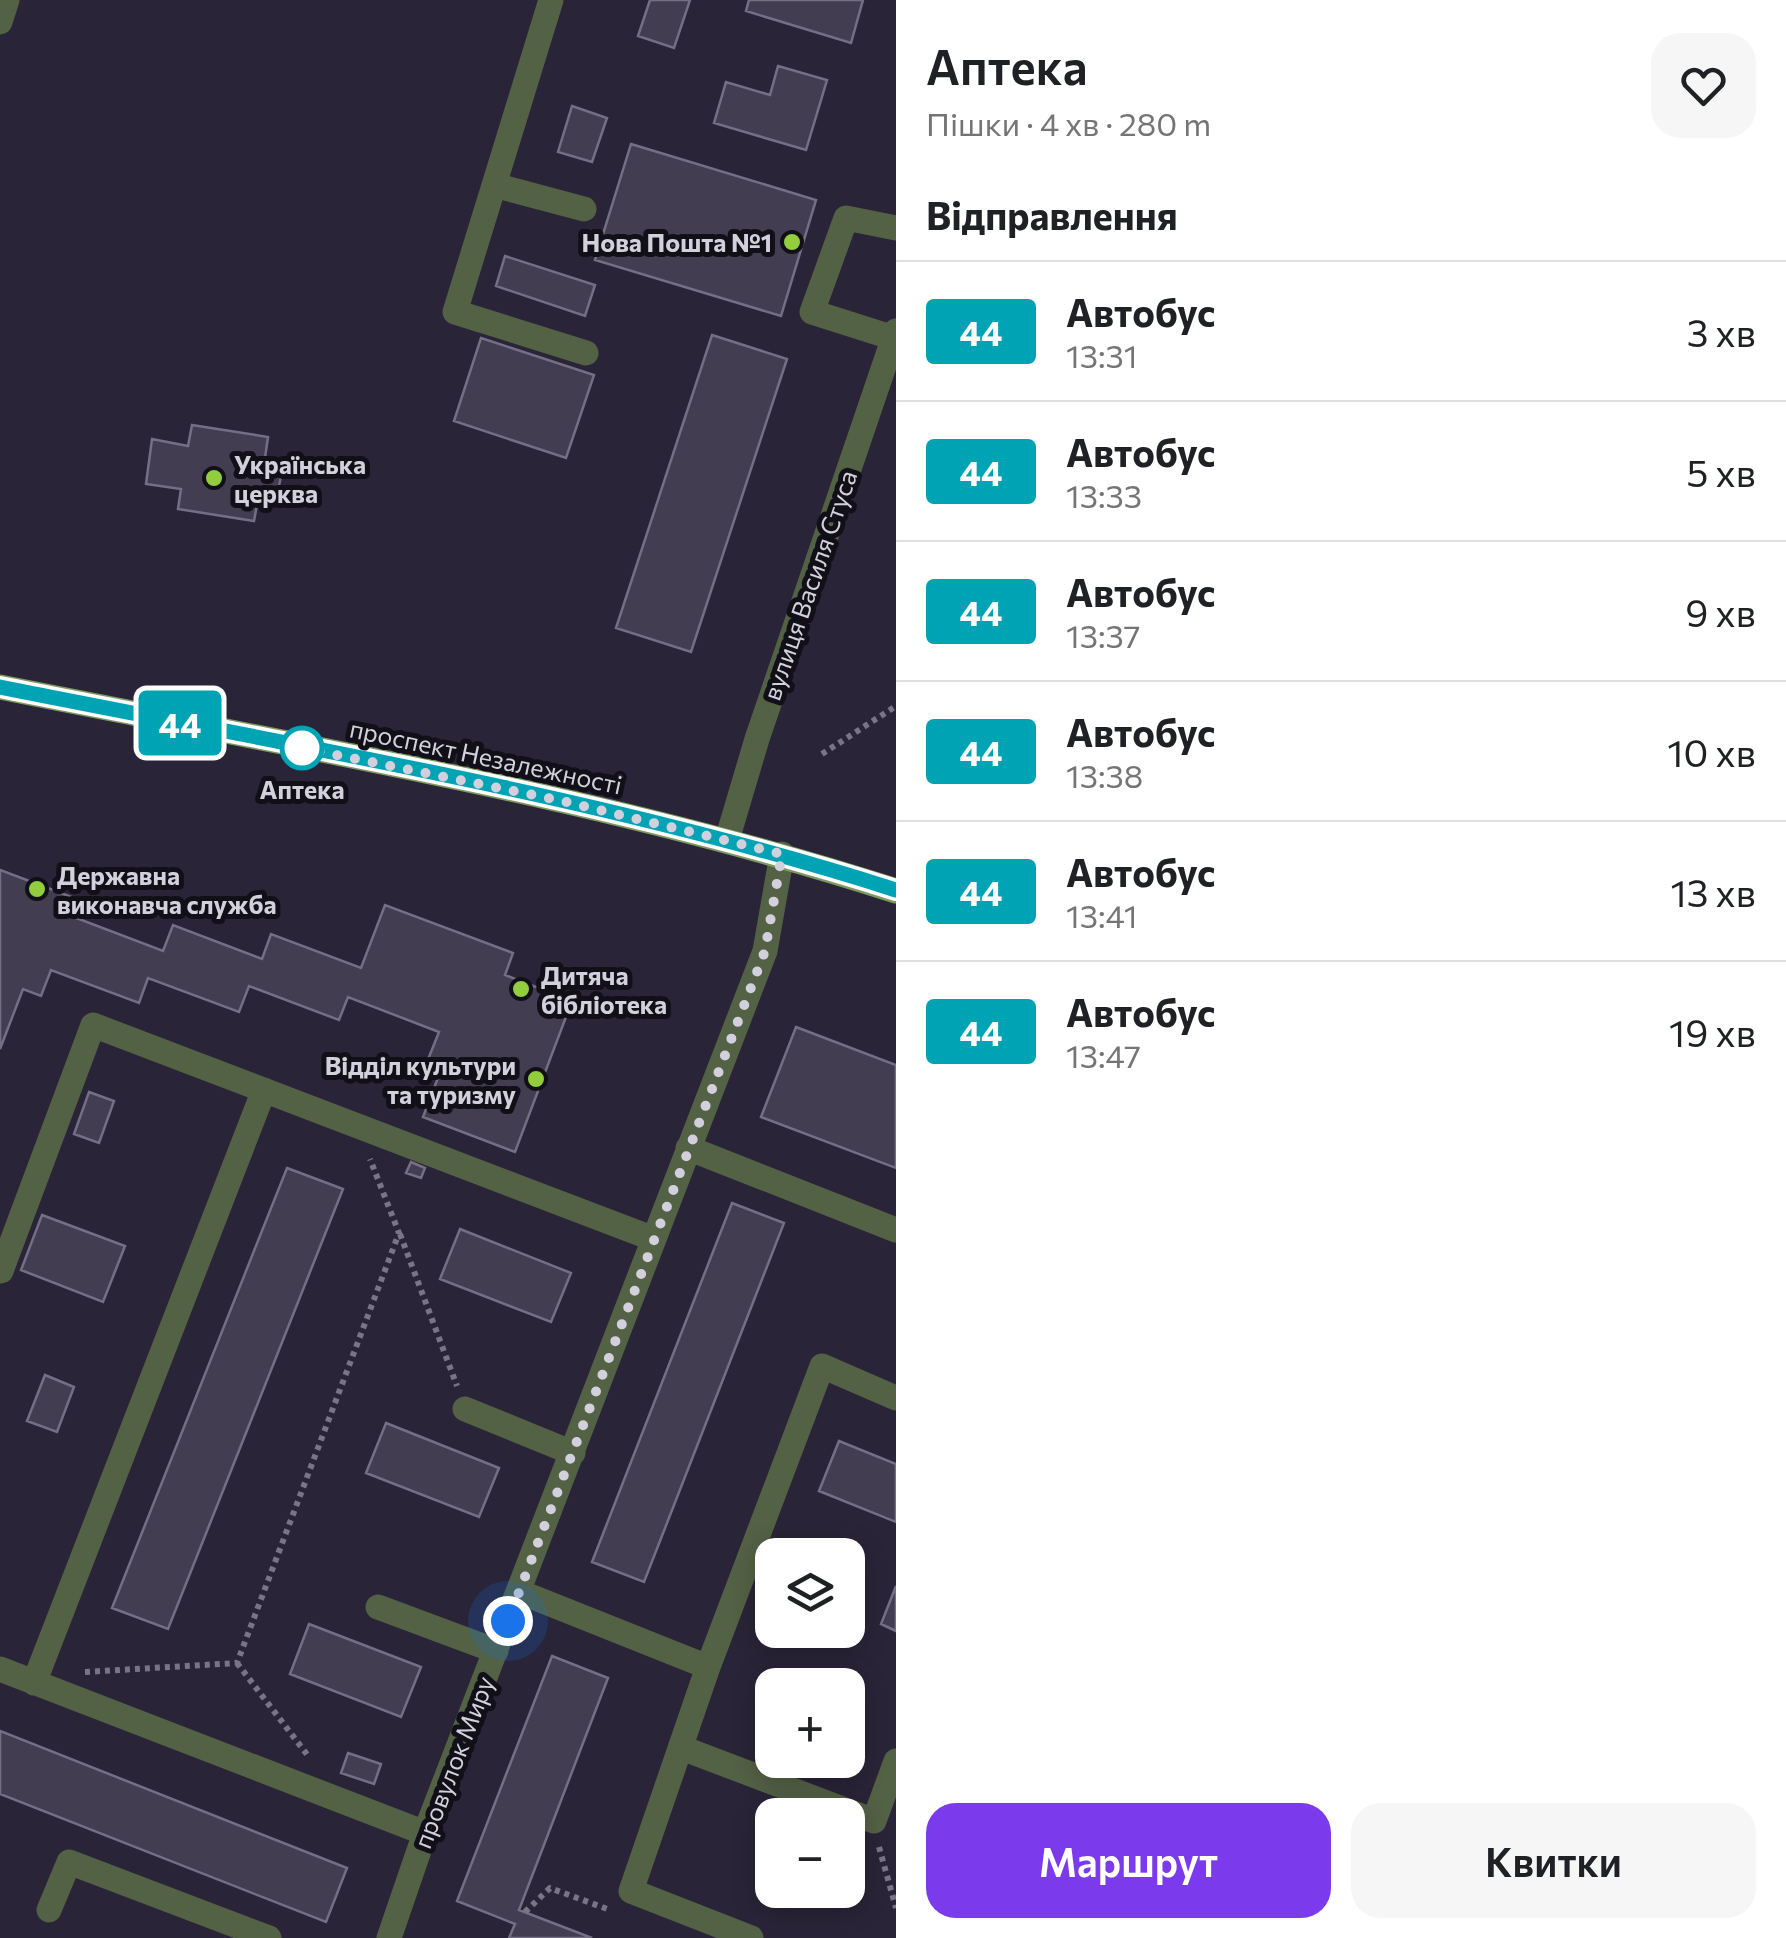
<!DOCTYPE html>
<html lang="uk">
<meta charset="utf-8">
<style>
body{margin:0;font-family:Commissioner,sans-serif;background:#f6f6f6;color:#202124;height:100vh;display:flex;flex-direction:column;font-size:38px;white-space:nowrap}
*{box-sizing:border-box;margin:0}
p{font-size:32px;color:#757577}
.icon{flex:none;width:55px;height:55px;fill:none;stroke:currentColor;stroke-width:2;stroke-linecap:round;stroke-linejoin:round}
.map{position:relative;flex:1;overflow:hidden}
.sheet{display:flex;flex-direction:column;background:#fff;width:890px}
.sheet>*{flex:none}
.badge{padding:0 20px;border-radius:8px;font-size:35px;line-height:65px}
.buttons{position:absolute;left:755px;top:1538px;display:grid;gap:20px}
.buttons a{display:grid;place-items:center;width:110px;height:110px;border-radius:20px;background:#fff;box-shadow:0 5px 25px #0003;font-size:50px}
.you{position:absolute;width:50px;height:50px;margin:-25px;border:8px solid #fff;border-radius:50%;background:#1a73e8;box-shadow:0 0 0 15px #1a73e833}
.map>.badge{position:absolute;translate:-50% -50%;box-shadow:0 0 0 5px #fff}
h2{padding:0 30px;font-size:38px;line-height:90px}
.round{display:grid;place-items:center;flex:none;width:105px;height:105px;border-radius:30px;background:#f6f6f6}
.head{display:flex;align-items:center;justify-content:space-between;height:170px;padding:0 30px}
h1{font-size:48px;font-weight:600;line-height:75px}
.button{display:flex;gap:20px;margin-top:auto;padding:20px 30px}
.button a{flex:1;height:115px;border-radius:30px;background:#7c3aed;color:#fff;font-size:40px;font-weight:600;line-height:115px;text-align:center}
.button a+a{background:#f6f6f6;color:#202124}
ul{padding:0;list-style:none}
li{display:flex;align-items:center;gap:30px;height:140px;padding:0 30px;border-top:2px solid #e0e0e0}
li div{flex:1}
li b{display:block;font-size:38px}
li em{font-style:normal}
li .badge{min-width:110px;font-weight:700;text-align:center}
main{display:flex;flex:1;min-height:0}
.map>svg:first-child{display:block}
</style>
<main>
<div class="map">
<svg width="896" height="1938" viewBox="0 0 896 1938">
<rect width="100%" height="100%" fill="#292437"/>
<path fill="#433d52" stroke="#756f85" stroke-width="2.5" d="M650,0H690L674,48L638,36Z
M749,0H863L851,43L746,11Z
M778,66L827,80L806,150L714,123L726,82L770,95Z
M572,106L607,118L592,162L558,152Z
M631,144L816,200L781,316L595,260Z
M505,256L595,285L585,316L496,286Z
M712,335L787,359L691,652L616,628Z
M481,338L594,375L566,458L454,421Z
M192,425L268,437L265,458L282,472L277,495L258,499L254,521L178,509L181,489L146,484L152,439L188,446Z
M0,870L77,899L71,916L163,951L173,925L262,959L271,934L361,968L385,905L513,953L505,975L572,1001L515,1152L423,1117L444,1062L429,1057L439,1032L348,997L339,1020L249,986L239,1012L148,978L139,1003L51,970L41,996L23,989L0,1049Z
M796,1027L896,1065V1168L761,1117Z
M89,1092L114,1101L99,1143L74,1134Z
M411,1162L425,1168L421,1178L406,1173Z
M287,1168L343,1189L168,1629L112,1608Z
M732,1203L784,1223L644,1582L592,1562Z
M42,1215L125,1246L103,1302L21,1270Z
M460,1229L571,1273L551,1322L440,1279Z
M45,1375L74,1387L57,1432L27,1421Z
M386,1423L499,1468L479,1517L366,1473Z
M839,1441L896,1464V1522L819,1491Z
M896,1586V1631L881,1624Z
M309,1624L421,1667L401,1717L290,1674Z
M552,1656L608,1678L519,1910L592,1938H509L515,1924L457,1901Z
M0,1731L347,1868L326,1922L0,1794Z
M348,1753L381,1764L374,1784L341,1773Z"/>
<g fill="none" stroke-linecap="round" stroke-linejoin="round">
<path stroke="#797586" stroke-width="6" stroke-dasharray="5 5" stroke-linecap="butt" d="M822,754L896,706
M400,1234L457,1386
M237,1663L309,1757
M85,1672L237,1663L399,1233L370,1159
M879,1847L896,1908
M525,1912L550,1888L610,1910"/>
<path stroke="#536145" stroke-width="25" d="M551,0L455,312L586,353
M0,22L7,0
M494,185L584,209
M894,338L812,312L846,218L896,228
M727,840L757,739L896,331
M688,1148L896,1230
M1,1271L93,1025L654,1239
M465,1409L573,1453
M520,1592L708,1667L631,1891L751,1938
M378,1607L496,1651
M708,1667L822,1366L896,1398
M0,1669L425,1833
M34,1683L264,1090
M682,1748L874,1821L896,1761
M49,1910L69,1862L269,1938
M389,1938L425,1833L765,951L782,854"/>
<path stroke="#7d9960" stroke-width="25" d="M0,687C300,747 605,797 896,891"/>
</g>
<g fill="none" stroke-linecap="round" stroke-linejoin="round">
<g stroke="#fff" stroke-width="22">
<path id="line" d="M0,687C300,747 605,797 896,890"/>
</g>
<use href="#line" stroke="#00a3b4" stroke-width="15"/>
<path stroke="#d3d0dd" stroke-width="10" stroke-dasharray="0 18" d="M302,748L558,800L782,854L765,951L508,1621"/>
</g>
<g fill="#92cd3e" stroke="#110f17" stroke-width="4">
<circle cx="792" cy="242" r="10"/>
<circle cx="214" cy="478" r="10"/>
<circle cx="37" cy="889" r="10"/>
<circle cx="521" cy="989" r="10"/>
<circle cx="536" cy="1079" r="10"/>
</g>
<circle fill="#fff" stroke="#00a3b4" stroke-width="5" cx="302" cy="748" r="20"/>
<g text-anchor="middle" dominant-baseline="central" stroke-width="10" stroke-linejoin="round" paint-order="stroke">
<g font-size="25" font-weight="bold" fill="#d3d0dd" stroke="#110f17" text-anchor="start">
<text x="772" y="242" text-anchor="end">Нова Пошта №1</text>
<text x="234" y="464">Українська<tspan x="234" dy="29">церква</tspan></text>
<text x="57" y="875">Державна<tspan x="57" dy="29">виконавча служба</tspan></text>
<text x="541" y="975">Дитяча<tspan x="541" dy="29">бібліотека</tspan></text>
<text x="516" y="1065" text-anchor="end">Відділ культури<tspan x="516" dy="29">та туризму</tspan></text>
</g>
<g font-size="25" fill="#d3d0dd" stroke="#110f17">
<text transform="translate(809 585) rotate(-71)">вулиця Василя Стуса</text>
<text transform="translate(486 756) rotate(12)">проспект Незалежності</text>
<text transform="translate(453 1762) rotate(-69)">провулок Миру</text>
</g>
<g font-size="25" font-weight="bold" fill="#d3d0dd" stroke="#110f17">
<text x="302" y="789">Аптека</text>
</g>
</g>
</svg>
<div class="buttons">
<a><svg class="icon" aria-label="layers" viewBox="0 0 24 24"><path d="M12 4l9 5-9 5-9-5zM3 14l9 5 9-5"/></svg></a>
<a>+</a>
<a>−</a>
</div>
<div class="you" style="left:508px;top:1621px"></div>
<b class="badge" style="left:180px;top:723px;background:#00a3b4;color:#fff">44</b>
</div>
<section class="sheet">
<div class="head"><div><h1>Аптека</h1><p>Пішки · 4 хв · 280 m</p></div><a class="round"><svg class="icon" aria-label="heart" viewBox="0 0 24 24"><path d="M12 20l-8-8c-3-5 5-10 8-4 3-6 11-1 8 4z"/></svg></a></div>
<h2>Відправлення</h2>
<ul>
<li><span class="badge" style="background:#00a3b4;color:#fff">44</span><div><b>Автобус</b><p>13:31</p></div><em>3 хв</em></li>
<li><span class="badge" style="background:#00a3b4;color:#fff">44</span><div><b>Автобус</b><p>13:33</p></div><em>5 хв</em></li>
<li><span class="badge" style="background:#00a3b4;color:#fff">44</span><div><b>Автобус</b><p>13:37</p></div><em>9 хв</em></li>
<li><span class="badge" style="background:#00a3b4;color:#fff">44</span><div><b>Автобус</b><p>13:38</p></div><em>10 хв</em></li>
<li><span class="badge" style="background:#00a3b4;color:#fff">44</span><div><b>Автобус</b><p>13:41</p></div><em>13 хв</em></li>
<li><span class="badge" style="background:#00a3b4;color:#fff">44</span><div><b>Автобус</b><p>13:47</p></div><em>19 хв</em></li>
</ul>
<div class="button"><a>Маршрут</a><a>Квитки</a></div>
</section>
</main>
